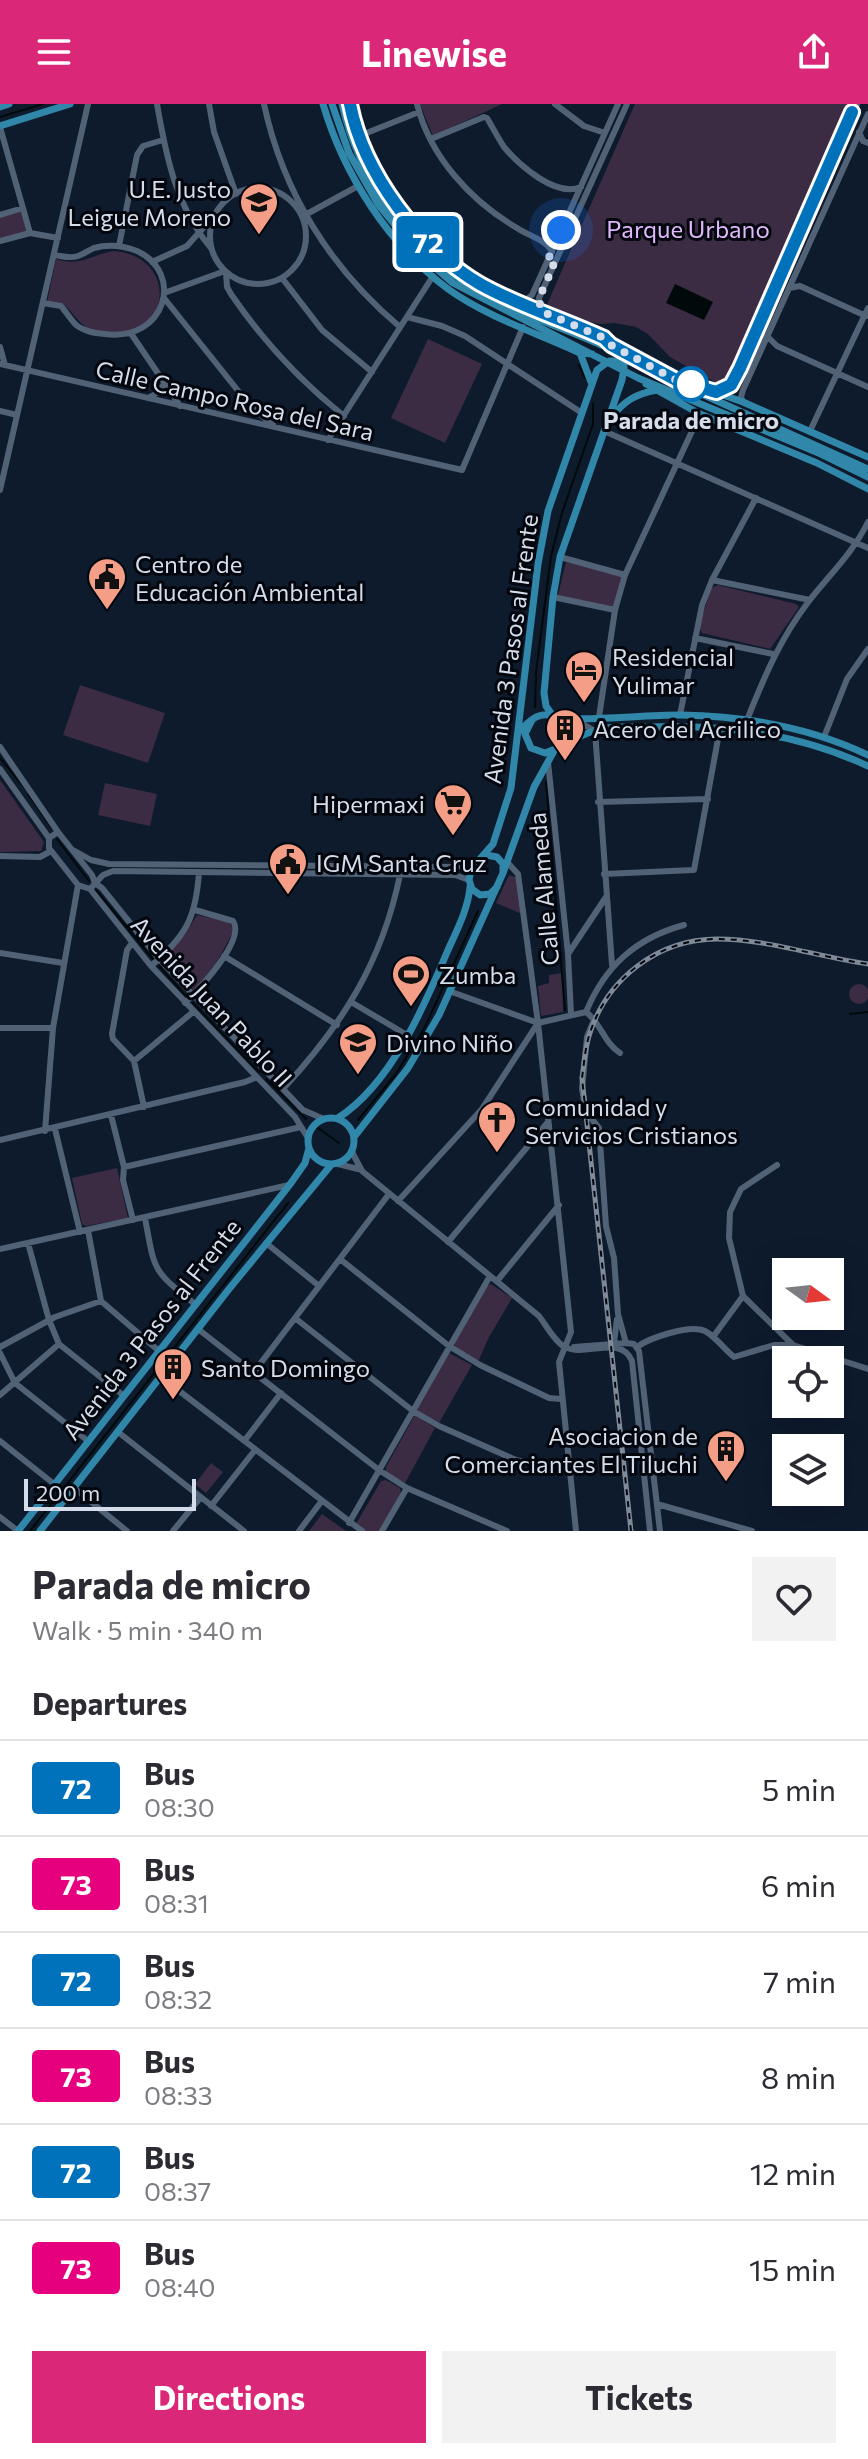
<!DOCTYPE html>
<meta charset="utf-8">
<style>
body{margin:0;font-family:Commissioner,sans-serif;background:#f2f2f3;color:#2b2b33;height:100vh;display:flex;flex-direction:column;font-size:30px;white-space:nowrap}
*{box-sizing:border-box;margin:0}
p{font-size:26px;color:#7c7c81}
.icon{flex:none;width:44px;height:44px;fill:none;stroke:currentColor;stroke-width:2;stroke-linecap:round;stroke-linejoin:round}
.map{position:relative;height:1427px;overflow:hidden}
.details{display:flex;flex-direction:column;background:#fff;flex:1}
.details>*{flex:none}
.badge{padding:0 16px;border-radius:6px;font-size:28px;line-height:52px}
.needle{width:52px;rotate:105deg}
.buttons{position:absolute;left:772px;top:1154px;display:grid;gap:16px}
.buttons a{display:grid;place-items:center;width:72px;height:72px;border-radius:0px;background:#fff;box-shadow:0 8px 32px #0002;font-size:40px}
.scale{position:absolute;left:24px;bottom:20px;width:172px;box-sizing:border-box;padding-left:8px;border:4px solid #d4dde9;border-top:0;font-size:22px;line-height:28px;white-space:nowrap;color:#d4dde9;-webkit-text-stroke:6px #03060d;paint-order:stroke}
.you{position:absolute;width:40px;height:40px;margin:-20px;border:6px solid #fff;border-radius:50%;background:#1a73e8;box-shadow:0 0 0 12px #1a73e833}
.map>.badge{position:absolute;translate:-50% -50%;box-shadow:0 0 0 4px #fff}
h2{padding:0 32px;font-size:30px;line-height:72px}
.round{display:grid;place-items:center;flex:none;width:84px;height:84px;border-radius:0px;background:#f2f2f3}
.head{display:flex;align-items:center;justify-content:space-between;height:136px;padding:0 32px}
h1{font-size:38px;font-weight:700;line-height:60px}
.button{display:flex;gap:16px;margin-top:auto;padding:16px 32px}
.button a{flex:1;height:92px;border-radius:0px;background:#db2777;color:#fff;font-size:32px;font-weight:700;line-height:92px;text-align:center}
.button a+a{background:#f2f2f3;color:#2b2b33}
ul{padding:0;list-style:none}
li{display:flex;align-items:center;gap:24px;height:96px;padding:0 32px;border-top:2px solid #e1e1e2}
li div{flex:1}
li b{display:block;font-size:30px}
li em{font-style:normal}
li .badge{min-width:88px;font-weight:700;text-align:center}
header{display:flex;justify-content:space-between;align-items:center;height:104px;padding:0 32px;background:#db2777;color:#fff;font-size:36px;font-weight:700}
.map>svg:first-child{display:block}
</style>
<header><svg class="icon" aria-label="menu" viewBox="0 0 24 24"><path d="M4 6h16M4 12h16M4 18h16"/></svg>Linewise<svg class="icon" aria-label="share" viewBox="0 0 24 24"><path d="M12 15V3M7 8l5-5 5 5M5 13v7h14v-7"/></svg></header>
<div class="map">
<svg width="868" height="1427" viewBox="0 0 868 1427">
<rect width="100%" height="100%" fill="#0e1b2d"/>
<path fill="#3b2c44" d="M420,0H502L433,32Z
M635,0H853L831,57L827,58L798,127L794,129L742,245C743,262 733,278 718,284L713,282V277L670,253L648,230L636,223L615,219L600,220L586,217L556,206L545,205Z
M21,107L27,128L0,135V113Z
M114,147C176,152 174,230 114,228C106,227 97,228 89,225C78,219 72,206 62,199L47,198L56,155C79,163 91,151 114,147Z
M428,235L482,260L445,339L391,314Z
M566,458L622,473L613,505L558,491Z
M718,481L796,500L799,503L770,545L702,529L699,523L711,484Z
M80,581L165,609L148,659L63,631Z
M0,676L44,738L41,747L0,748Z
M105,679L157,690L150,722L98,711Z
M509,771L517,774L522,810L496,799Z
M197,811L229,818L234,826L218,856L194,887L164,855L186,829Z
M562,869L563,908L541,912L538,882L549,879V871Z
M849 890a10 10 0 1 1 20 0a10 10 0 1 1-20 0Z
M117,1064L128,1114L86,1122L82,1120L72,1074Z
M491,1180L512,1194L489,1233L478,1258L455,1243V1239L487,1182Z
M449,1249L472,1261L439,1319L418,1307V1302Z
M415,1311L435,1324L405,1379L386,1368V1363Z
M211,1359L223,1368L206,1389L195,1380Z
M386,1376L400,1384L401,1390L380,1427H362L356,1420L381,1377Z
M322,1410L346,1427H309Z"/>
<path fill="#000a0b" d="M675,180L713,198L704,216L666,199Z"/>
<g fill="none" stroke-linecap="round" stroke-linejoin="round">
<path stroke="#000a0b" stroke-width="2" d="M0,13L43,0
M579,261L585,274
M535,603L536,568L551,452L562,409L593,320V300
M0,654L25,684
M546,678L565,906
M28,690L52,724
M57,735L89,777
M96,786L153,855
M159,862L186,892
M193,899L259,968
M850,910L868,908
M266,975L306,1015
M358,1016L396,970L425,923L478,807
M318,1024L339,1039
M30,1427L288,1099"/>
<path stroke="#526276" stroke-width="6" d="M157,0C166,52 176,103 211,144
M209,0L214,28L236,90
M264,0C283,89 331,165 400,223
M417,0C430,53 471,97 517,124C528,132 546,135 552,148
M555,0L584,22L605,29
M0,23L30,129
M859,28L863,37L868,39
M359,32L419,8
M431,35L484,13L487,14C493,24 498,34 504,43C519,61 556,94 581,83
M210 132a48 48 0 1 1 96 0a48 48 0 1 1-96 0Z
M0,111L23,104
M305,111L358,82
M0,137L30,129L58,134
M119,142L137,51L143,42L163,36
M152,158L187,142L204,123L212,119
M226,168L227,183L231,190C263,237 299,276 344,312
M282,174L322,226L372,268
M789,184L800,182L866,212
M164,189L225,167
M164,194L251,303L273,321
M43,199L61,202C66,208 71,216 76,221C85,228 95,229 105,230C166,238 185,169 137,147C124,142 108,140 94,144C89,146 84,150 78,152C70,155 62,152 54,151
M522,199L532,191L618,0
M541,207L539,194L627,0
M407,213L442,222L465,232L582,309
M132,231L180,302
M767,232L777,242L868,283
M0,243L5,261
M0,260L462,366L523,223
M716,288L731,281L740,264L857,0
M148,294L157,289L165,279
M743,298L741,293L743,286L868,10
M0,307L17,311
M604,327L868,444
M810,327L868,204
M328,336L433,172
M0,386L88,0
M560,453L625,471
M712,476L810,496
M553,493L615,506
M695,534L773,550
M680,611L702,501L712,476L756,394
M599,613L615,506L625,471L700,310
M574,615L595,627L612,861
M747,616C765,571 780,535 809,497C830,470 853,449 868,418
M824,633L847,575L868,545
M0,643L58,728
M548,658L568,850L571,910
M0,665L49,734
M598,698L708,695
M49,734L58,728L92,771L95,779
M49,734V744L78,781L90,785
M73,746L91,756L109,760L454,763L474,760
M0,752L40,753L51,747
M508,759L518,770L538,919L571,1228L559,1258L576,1427
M604,770L694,766L720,624
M95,779L102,784L159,855L303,1006L324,1015
M90,785L103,771L113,767L455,771L469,776
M90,785L151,862L295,1013L308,1034
M132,839L127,846L112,930L113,935L134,957L144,1003
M0,849L63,859
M568,850L606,793
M224,852L337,921
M151,862C186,832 196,814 199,768
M449,887L538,919
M351,898L407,931
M185,899C199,885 246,836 233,817L195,806
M586,908C605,862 636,834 684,821
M586,908C601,919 604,939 620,949
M594,916L587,933L582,985L586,1008L599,1024L606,1122L614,1154L618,1210L626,1239
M538,919L586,908
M0,924H53
M134,957L193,908
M283,985C343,920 382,858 400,771
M111,1011L124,1063L123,1076L133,1116
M55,1025L80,1128
M45,1027L53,924L78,781
M0,1036L245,978L257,973
M352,1048L362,1067L539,1212C546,1221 553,1235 563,1242C584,1255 620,1229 632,1257L650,1427
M338,1060L358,1065
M777,1061L741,1085L730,1108L729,1134L743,1192L793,1241L868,1265
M124,1063L301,1023
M398,1097L482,1005L538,919
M145,1114C155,1168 152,1166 196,1201
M88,1126L101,1197L159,1247
M448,1138L548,1018
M28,1139L49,1216L59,1240L124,1292
M266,1139L319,1182
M0,1145L289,1081
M340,1155L449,1242L480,1261L549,1294L561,1295
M497,1177L559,1101
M295,1214L413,1307L439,1322L516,1356L569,1368
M198,1225L379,1366L407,1384L507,1427
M713,1233L743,1192
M614,1239L617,1215
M0,1243L55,1213L101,1197
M574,1243L626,1239L634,1240L639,1247L660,1427
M637,1243C649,1234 690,1220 705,1227C716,1233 724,1245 734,1253L774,1241H793
M0,1249L15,1279L88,1337
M254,1268L389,1090
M161,1273L362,1427
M0,1291L59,1240
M118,1328L244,1427
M245,1336L281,1289
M0,1337L54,1380
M74,1384L127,1427
M657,1400L752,1427
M211,1402L255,1346
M0,1413L18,1427
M349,1419L490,1172
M173,1427L200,1394
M299,1427L321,1398
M382,1427L407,1384"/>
<path stroke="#3087a9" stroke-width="7" d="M323,0C344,71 388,140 448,185C487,213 537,229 580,249L592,250
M332,0L349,49L378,100L416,147L453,179L638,274L821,350L868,373
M342,0C358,72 408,144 471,182C511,207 558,222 601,241H611
M350,0C364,70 417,144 480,180C519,202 563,216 604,234L611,241L704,291L868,365
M0,3L9,0
M0,22L70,0
M580,249L591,278
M689,279L743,298L868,353
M646,280L700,310L817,359L868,385
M611,314C624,297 635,290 657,286
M553,612L546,602L544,589L553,493L560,453L622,276L624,264
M556,614C597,617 639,611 681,611C745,612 809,623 868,651
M519,627C530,617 538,607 553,612L560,618L564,629L558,644L545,649L531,644L525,630L532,616
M558,644C570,637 583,630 597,626C612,621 630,624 646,623C723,620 797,629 868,662
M486,751L497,753L503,760V767
M497,783L490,790L480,791L472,785L469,776L471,765L493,740L511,684L538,460L548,407L597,266L609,257L639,258
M308 1037a23 23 0 1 1 46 0a23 23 0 1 1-46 0Z
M338,1014C391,980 424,903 448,846C457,826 468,805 470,783
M354,1033L408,964L439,911L503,769L534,683L554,647
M18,1427L291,1079L305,1059L309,1044
M40,1427L229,1185L331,1061"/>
<g stroke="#7f8a99" stroke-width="5">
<path id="rail" d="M631,1427L582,974C584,960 585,945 589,932C606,875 658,835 717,835C767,835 818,853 868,860"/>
</g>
<use href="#rail" stroke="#03060d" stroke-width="2" stroke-dasharray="6" stroke-linecap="butt"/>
</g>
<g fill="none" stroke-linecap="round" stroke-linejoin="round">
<g stroke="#fff" stroke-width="18">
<path id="line" d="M350,0C363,68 420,145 480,180C519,202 563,215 604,234L611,241L676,276L716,288L731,281L740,264L852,8"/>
</g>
<use href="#line" stroke="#0072bc" stroke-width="12"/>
<path stroke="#d4dde9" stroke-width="8" stroke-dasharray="0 14.4" d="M561,126L547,158L550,162L554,161L539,194L541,207L604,234L611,241L676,276L704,283L691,280"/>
</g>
<defs>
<g id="school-pin" transform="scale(2)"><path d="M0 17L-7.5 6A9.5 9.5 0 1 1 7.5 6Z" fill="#f49e87" stroke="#03060d"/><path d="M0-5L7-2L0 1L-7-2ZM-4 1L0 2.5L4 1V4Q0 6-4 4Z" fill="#111"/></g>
<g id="civic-pin" transform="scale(2)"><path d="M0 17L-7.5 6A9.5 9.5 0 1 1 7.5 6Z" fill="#f49e87" stroke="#03060d"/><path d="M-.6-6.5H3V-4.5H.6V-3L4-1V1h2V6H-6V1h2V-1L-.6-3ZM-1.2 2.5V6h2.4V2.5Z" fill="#111"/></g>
<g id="hotel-pin" transform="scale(2)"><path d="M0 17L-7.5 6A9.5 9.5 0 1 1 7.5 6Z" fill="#f49e87" stroke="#03060d"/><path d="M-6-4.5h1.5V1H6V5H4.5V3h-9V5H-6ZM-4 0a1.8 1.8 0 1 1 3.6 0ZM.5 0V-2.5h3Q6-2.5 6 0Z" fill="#111"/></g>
<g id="building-pin" transform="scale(2)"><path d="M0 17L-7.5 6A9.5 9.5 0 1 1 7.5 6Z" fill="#f49e87" stroke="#03060d"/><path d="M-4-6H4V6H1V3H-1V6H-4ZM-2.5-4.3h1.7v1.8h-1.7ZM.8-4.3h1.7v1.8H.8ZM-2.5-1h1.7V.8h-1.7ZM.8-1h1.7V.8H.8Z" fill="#111"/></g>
<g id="supermarket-pin" transform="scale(2)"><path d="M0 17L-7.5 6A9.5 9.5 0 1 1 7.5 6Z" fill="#f49e87" stroke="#03060d"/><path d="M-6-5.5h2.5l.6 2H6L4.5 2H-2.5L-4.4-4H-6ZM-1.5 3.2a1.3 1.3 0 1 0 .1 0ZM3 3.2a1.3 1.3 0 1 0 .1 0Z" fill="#111"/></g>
<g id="stadium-pin" transform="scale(2)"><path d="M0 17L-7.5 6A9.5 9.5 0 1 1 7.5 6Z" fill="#f49e87" stroke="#03060d"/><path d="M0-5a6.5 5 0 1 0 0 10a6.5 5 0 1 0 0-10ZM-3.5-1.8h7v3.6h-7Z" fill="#111"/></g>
<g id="church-pin" transform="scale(2)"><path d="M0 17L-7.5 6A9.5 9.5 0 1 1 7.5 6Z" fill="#f49e87" stroke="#03060d"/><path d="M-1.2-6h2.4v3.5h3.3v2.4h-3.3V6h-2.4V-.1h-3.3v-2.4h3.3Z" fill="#111"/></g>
</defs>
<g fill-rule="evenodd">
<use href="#school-pin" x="259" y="98"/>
<use href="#civic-pin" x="107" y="473"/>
<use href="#hotel-pin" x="584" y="566"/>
<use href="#building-pin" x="565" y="624"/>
<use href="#supermarket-pin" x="453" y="699"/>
<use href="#civic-pin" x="288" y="758"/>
<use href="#stadium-pin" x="411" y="870"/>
<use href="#school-pin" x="358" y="938"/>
<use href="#church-pin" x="497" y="1016"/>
<use href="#building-pin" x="173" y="1263"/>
<use href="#building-pin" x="726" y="1345"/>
</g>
<circle fill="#fff" stroke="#0072bc" stroke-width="4" cx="691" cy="280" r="16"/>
<g text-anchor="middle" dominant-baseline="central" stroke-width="6" stroke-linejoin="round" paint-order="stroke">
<g font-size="24" fill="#d4dde9" stroke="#03060d" text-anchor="start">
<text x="231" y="84" text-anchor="end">U.E. Justo<tspan x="231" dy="28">Leigue Moreno</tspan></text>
<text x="135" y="459">Centro de<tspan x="135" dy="28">Educación Ambiental</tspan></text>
<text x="612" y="552">Residencial<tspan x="612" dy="28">Yulimar</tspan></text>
<text x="593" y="624">Acero del Acrilico</text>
<text x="425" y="699" text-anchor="end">Hipermaxi</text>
<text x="316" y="758">IGM Santa Cruz</text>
<text x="439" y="870">Zumba</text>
<text x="386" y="938">Divino Niño</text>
<text x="525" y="1002">Comunidad y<tspan x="525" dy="28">Servicios Cristianos</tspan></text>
<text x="201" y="1263">Santo Domingo</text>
<text x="698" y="1331" text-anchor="end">Asociacion de<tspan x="698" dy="28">Comerciantes El Tiluchi</tspan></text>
</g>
<g font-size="24" fill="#e0b8fb" stroke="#03060d">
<text x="688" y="124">Parque Urbano</text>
</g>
<g font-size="24" fill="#d4dde9" stroke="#03060d">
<text transform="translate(235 296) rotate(13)">Calle Campo Rosa del Sara</text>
<text transform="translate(510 545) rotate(-82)">Avenida 3 Pasos al Frente</text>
<text transform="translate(543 785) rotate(-95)">Calle Alameda</text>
<text transform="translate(212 897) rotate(47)">Avenida Juan Pablo II</text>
<text transform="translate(151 1225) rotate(-52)">Avenida 3 Pasos al Frente</text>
</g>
<g font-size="24" font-weight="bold" fill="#d4dde9" stroke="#03060d">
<text x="691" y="315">Parada de micro</text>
</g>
</g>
</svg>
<div class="buttons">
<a><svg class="needle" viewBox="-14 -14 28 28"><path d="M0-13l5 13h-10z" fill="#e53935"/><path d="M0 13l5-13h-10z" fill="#7c7c81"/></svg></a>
<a><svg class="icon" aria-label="locate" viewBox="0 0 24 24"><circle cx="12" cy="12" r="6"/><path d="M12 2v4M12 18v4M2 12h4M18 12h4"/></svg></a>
<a><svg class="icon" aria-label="layers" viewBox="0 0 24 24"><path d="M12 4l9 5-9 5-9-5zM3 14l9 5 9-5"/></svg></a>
</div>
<div class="scale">200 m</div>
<div class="you" style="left:561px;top:126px"></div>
<b class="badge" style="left:428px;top:138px;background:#0072bc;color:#fff">72</b>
</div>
<section class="details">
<div class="head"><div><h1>Parada de micro</h1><p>Walk · 5 min · 340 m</p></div><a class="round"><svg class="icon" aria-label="heart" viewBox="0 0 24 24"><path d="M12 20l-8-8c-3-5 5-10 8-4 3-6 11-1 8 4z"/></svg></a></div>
<h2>Departures</h2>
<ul>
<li><span class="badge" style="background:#0072bc;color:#fff">72</span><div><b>Bus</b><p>08:30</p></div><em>5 min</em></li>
<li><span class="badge" style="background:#e6007e;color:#fff">73</span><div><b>Bus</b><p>08:31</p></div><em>6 min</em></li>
<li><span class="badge" style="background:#0072bc;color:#fff">72</span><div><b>Bus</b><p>08:32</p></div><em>7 min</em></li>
<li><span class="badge" style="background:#e6007e;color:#fff">73</span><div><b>Bus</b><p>08:33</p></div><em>8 min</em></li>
<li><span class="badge" style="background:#0072bc;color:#fff">72</span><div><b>Bus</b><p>08:37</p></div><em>12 min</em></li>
<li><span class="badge" style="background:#e6007e;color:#fff">73</span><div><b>Bus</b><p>08:40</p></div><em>15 min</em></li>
</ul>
<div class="button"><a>Directions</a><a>Tickets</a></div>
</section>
